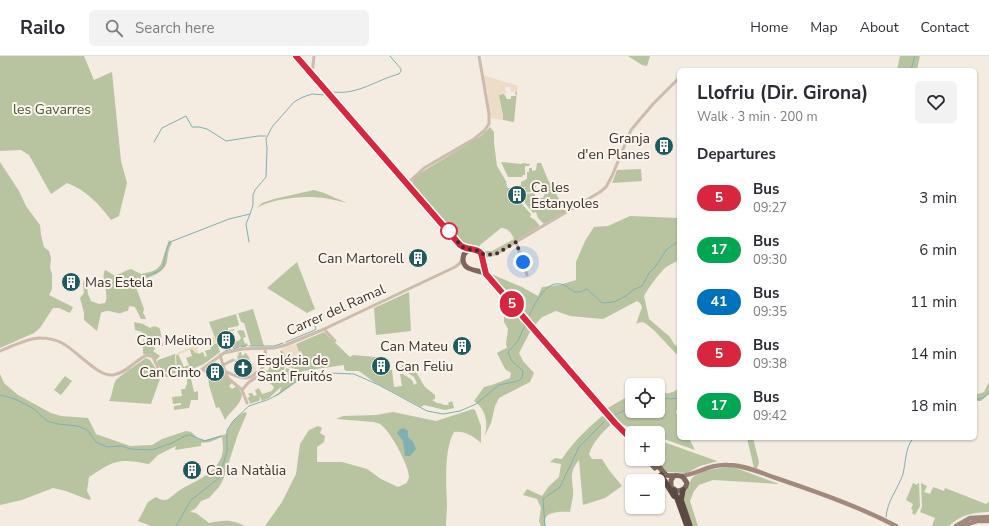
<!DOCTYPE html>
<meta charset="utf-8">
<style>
body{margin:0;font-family:"Nunito Sans",sans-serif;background:#f2f2f3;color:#2b2b33;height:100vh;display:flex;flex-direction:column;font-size:15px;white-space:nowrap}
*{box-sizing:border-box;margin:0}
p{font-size:13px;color:#7c7c81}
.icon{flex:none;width:22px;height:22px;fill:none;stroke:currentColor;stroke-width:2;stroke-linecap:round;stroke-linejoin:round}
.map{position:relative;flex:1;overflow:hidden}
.details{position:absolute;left:677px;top:12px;width:300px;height:372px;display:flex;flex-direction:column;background:#fff;border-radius:6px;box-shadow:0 1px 3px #0004}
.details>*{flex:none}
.badge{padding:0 8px;border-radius:13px;font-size:14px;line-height:26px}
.controls{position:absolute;left:625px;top:322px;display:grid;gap:8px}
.controls a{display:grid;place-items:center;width:40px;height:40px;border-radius:6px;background:#fff;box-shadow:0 1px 3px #0004;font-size:20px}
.you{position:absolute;width:20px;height:20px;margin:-10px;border:3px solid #fff;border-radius:50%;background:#1a73e8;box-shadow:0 0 0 6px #1a73e833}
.map>.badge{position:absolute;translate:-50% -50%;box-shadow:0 0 0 2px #fff}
h2{padding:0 20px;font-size:15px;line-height:36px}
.round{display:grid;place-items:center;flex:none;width:42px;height:42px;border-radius:6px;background:#f2f2f3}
.head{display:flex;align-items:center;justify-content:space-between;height:68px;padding:0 20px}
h1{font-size:19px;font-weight:700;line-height:30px}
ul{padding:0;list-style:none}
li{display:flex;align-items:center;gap:12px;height:52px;padding:0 20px}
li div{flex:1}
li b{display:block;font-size:15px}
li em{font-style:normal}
li .badge{min-width:44px;font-weight:700;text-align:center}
header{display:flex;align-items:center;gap:24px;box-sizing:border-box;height:56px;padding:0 20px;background:#fff;border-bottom:1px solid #e1e1e2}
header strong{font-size:19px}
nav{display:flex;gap:22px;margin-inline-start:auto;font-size:14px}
.search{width:280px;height:36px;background:#f2f2f3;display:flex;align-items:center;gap:10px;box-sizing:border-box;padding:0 14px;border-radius:6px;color:#7c7c81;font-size:15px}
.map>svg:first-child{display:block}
</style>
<header>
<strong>Railo</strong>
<div class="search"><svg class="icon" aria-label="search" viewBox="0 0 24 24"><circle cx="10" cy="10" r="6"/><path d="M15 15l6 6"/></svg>Search here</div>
<nav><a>Home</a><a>Map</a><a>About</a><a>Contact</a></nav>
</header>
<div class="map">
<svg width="989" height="470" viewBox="0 0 989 470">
<rect width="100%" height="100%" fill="#f4ebe1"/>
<path fill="#b8c4a0" d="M0,0H84L94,24L112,16L121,105L127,127L119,160L111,164C99,148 86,134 67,127L51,138L29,99L21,94L0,95Z
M628,0H650L647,10L642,9Z
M900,0H920L917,14H897Z
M517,35L514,66L503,64V60L498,39L504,38L507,43H511V40H516L515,36Z
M490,71L494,76V87L497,110L506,125L507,131L510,133L511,142L510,144L511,145L517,144L520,146L531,158L530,161L535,164L540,170L504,192L492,198H487L483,196L485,195H492L514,183C512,177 508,172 501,172L480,189L479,192L465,190L414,131L412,125L420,117L481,80Z
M0,106L19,135L26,150L40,169L41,179L44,191L49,195L51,202L50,212L52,218V233L49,239L73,251L70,257L59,252H53L40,272L34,277L0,292Z
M501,106L522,108V107L530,108L529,110H525V119H523L522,121H508Z
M537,107H541L548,124L566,155L544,168L538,162L536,156L533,157L525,147L524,138L535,137V141L543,142L545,137L544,136V134L543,133V129H536L535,135L524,137V135H525V131L517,133L516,134H513V132L521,129V126L527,123V116H529V112H532V115L536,114Z
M641,113L642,125L612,127L617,114Z
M314,134L324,137L347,147C322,140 305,139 279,144C271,146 262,148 256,153L262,147L274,143Z
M630,160L679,162V204C675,207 668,209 665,212C658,219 649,231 644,240L649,263L670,281L674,288L679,292V300C671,294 650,267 642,266C640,266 638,267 636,268L642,251L640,247L637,245L603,263L570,260L556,255L542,261L534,270L491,218L522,231L538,240L542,231L559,229L576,224V206L585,185L594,171L608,170Z
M169,184L172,187C168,193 168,199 167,206C163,219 149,220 139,226L138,230L136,231L144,253L143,257L145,260L146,263H141L135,251L129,250L128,255C124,255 122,258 118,257C111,256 108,253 101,257L97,275L84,264V257L80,242L84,237L83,228L84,223H86L88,238L91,245L99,248L105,247C110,235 100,225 105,214C108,215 111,218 114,219C117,220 126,214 131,213L141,218C149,216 156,216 161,208Z
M297,206L315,253L307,257L267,232Z
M409,236L411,275L376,279L374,252Z
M508,251L531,274L519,297L523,305L534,317L530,326L499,342L495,350L491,367L484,381C489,368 486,353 474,345L484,331L492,329L510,322L511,317L505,313L497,297L502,294L507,292L506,288L508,273L504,266V258Z
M253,253L264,290H251L244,267L241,266L238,257L236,258L239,268L238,270L228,272V275L234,273L235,274L222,278L223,282L220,284L221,289L218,290L220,296L204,308L183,317L177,318L176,300L178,298L184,311L189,309L186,302L192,300L190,294L192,292L195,297L197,296L198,298L203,296L205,301L207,300L205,295L211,293L210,290L217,287L209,266Z
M134,266L143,268L150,272C154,270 157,270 160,273L163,290H159L152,285L155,293L153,295L160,300L156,304L150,298H143V291L142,289H143V283L147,287L148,284L146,282L142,276L135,274Z
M241,274L244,275L246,281L243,282L245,288L247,287L248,290L233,292L230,284L233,283L234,286L240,284L241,282L237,275Z
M324,276L350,301L353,299L387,302V305L375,307V313L379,314L381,317L386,314H392L394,331L402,330L400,318H403L412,324L414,329L417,327L414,321L404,314L399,316L398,312L402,311V307L404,306L405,310C417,312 419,322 425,331C428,334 432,336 435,339V343L432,344L437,347L443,348V349H449L448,347L452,345L454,352L445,354L424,349L421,351L374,326L359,315H346L344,313V309L303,315L300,318L297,326L277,340H274L280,336L281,331L269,342L262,345L259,339L260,343L259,345L249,348L250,347L248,343H247L250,340L248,338L250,337H252L254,340L257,339L255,334L259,332L262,338L272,335L274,331L269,326L281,319L286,320L288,325V319L285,318L286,312L298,316L299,314L285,310L283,317L269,324L261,322L267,317L264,313L268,315L270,310H271L270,305L282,301L280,294L284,296L287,305L295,308L294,306L301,304L303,301L301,295L299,296L296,288Z
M241,296L242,300L246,297L249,301V306H244L238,309L234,305L238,303L237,300L239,299L238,297Z
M175,298L176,318C166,318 161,315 157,306L158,304Z
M146,302L150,304L161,320L151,348L109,345C113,338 112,331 116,324C117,322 143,304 146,302Z
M219,317L222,319L224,317L232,327L229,330L232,333L237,330L242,338C242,348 230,355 225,364L219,351L216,352L209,329L208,320L212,318L213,320Z
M0,318L4,327L18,339L51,357L61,360L88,362L96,378L130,390L152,389L162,383L186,375L191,376L199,383L205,384L226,378C229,369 237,359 245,356L247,357L238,378L223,424L219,431L209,442L201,445L196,452L190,456L196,457L209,467C224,464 231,463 245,470H151L138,465L148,446L156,441C159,443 161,444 165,444C170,443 175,437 180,434C195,425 213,419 221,402C224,395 223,388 222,381L210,386L201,387V390L175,394L176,390L158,399L149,408C118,402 115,404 89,421L87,435L91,443L89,444L66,435L53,432L22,444L0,449Z
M65,320L72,325L61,339L54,334Z
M187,323H191L194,336L198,335V344H191L189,352L174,354V350L181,349V347L173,348L172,341L182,340L181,333H186L185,332L187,328Z
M989,326V338L981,345H975V339L984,336Z
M679,332V351L677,353L676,356L679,362V382H689L695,394L658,381V377H645L621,368L606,353L632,338V355H658V336C666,338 672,338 679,332Z
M473,353L475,354L481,370V387C473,380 465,375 454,376C444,393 446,428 447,448C447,455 446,463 446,470H265L282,446L296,418L300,388L309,374L318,370L322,372L320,377L325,380L324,386L317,391V406H342L367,413L381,423L398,431L407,427C407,425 409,423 409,421C409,410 390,374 380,368C379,367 375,367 374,366L336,363L343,360L376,359L393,356L436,365Z
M602,360L605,361L612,368C603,375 593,386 589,398L592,403H602L609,414L622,430L605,442L583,449L579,404C567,419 574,424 573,440C572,445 571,451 570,456C560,455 540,455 546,470H541L539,465L541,452L537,443L523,439L527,433L542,440L549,430L559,421L561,408L550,406L555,402L562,403C573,386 587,373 602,360Z
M747,382H753L759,406L757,413L754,412Z
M658,384L717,405H718L700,410L687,417L667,416L653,403H658Z
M729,411L736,412L779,428L713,424L699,429L694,435L690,445L698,470H693C691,463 684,451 683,443C683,438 686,436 688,432C690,429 690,424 693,421C701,414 719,412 729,411Z
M913,427L917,429L918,427H919L920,450L915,459L912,457L913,454L911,453L913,448L906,444Z
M921,427L927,430L924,436L930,438L933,431L944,435L945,432L986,448L989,446V456C974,456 960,459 949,470H932L935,462L920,456L922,451Z"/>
<path fill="#efdcb8" d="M215,280L217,287L209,291L207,287L197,291L198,296L195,297L192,293L175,300V298Z"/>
<path fill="#ecdcc8" d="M483,19L518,30L517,35L511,36L510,31H505L506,37L499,39L503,60V64L491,62L487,38L489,37L488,35H486Z
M296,288L302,304L294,306L295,308L292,309V307L290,308L286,305V303L285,302V300L283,297L284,296L281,293Z
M246,297L250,302L249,306L248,307L244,306L237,310L241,316L249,313L248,311L249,309L254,307L256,314L255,317L242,321L236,310L237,309L234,305L230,304L237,303V304L235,305L238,308L244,306H248L249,302Z"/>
<path fill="#7fb0b2" d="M404,372L408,375V381L413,386L416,393L410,400H405L403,385L397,377L400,373Z"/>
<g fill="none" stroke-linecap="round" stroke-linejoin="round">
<path stroke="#7fb0b2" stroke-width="1" d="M911,14L915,0
M334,36C358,39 376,24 399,18L401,15V13L390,0
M154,86L162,72L186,60L192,71H199L207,73L226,85L258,80H266
M249,186L246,168L250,158
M117,223L135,225L159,215L163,211L167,192L170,186L229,163L250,158L253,149V139L255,134L266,121L267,92L266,83L272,71L294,46L303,41L312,38L326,39L328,41
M529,259C536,247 546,222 564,229C569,231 572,237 578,236C581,236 584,234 587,233L602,247L614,246L626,240L633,234L642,230L649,217L655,211L666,194L679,185
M286,286L315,274L316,272L314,269
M249,290H274L283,287
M241,291L246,290
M233,293L239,291
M225,295L231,293
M0,339L15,343L25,348L34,353L47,365L58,368L78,370L85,373L89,376L96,386L107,391L122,390L130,393L152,394L172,387L185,380L190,379L205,385L221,380
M658,341L670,343L679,342
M975,344L983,342L989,337
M615,359L629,352L632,348
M886,461C887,445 898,433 903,418C906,405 905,393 913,382
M176,470L191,444L219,422L227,395V374L233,365L249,350L267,344L277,339L296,325L310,320L330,317L354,318L379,329L427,355L443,358L460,355L476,348L499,329L518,325L522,322L523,315L511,304L508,296L518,285L525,269
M545,470L543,443L560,431L579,391L605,365"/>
<path stroke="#cdbbac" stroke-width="3" d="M312,18L314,0
M407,128L424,112L474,83L484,75L489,68V58L479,0
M516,186L527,219
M483,203L486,200L496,198L516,186L600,136L606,131L612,120L631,74L653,48L678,23
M324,273L335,285
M0,295C11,291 29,281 41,282C47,282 57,284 62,287C76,294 98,321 113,319C127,317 135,304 147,299L153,301L159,314L163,319L177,321L188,320L201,314L224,297L242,293L274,292L286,289L322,274L455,211L460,207L462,203
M220,299L226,319L229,323L242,334L247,347
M223,309L233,304
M202,313L205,315L212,314L223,310
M226,316C236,320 248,327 257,316
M242,334L249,326L257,321C258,316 261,314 264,309C267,305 265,297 265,292"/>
<path stroke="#a18a7d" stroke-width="4.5" d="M681,420C699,418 708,408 728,409C743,409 759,416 773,421C814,435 858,450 896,470
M956,470L970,462L989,461
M962,470L977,465H989"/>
<path stroke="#7d675c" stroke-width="5" d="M296,0L460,189C467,195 475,191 481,197L486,218
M470,194C466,195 463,198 463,203C463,216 479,213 486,218L632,387
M647,403L655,412
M652,403L666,419C672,421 678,418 683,421L687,427C686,433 682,435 677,435L671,431V424L674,420"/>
<path stroke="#5c4a42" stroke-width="5.5" d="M661,419L674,440
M674,434L687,470
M683,434L681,444L690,470"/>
</g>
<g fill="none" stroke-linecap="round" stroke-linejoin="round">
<g stroke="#fff" stroke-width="9">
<path id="line" d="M296,0L460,189C467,195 475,191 481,197L486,218L615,367L632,384"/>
</g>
<use href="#line" stroke="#d7263d" stroke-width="6"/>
<path stroke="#3b302b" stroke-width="4" stroke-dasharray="0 7.2" d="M449,175L462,191L468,193L476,194L485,199L496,198L516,186L523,206"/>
</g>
<defs>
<g id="building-disc" transform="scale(1)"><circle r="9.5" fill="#1f5a5e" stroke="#fbf5ee"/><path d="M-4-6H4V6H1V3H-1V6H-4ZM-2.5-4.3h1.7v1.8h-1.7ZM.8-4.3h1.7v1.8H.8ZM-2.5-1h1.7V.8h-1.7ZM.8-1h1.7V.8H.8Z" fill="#fff"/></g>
<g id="church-disc" transform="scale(1)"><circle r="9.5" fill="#1f5a5e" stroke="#fbf5ee"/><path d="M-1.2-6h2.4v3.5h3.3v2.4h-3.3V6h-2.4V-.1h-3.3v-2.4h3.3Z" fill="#fff"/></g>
</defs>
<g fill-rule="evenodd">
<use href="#building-disc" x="664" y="90"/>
<use href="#building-disc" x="517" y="139"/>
<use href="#building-disc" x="418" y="202"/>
<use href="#building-disc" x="71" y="226"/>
<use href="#building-disc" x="226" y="284"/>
<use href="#building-disc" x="462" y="290"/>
<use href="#building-disc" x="381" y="310"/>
<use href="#church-disc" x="243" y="312"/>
<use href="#building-disc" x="215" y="316"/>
<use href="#building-disc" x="192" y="414"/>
</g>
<circle fill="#fff" stroke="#d7263d" stroke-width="2" cx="449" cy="175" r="8"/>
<g text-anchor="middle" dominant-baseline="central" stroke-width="4" stroke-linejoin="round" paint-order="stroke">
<g font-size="14" fill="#4a5a2e" stroke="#fbf5ee">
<text x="52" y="53">les Gavarres</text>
</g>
<g font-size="14" fill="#3b302b" stroke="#fbf5ee" text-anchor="end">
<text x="650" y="82">Granja<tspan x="650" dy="16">d'en Planes</tspan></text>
<text x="531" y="131" text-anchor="start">Ca les<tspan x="531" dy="16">Estanyoles</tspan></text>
<text x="404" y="202">Can Martorell</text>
<text x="85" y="226" text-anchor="start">Mas Estela</text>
<text x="212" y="284">Can Meliton</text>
<text x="448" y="290">Can Mateu</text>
<text x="257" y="304" text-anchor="start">Església de<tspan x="257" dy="16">Sant Fruitós</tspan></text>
<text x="395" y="310" text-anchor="start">Can Feliu</text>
<text x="201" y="316">Can Cinto</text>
<text x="206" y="414" text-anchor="start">Ca la Natàlia</text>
</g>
<g font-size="14" fill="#3b302b" stroke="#fbf5ee">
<text transform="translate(336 254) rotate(-24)">Carrer del Ramal</text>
</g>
</g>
</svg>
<div class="controls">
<a><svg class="icon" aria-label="locate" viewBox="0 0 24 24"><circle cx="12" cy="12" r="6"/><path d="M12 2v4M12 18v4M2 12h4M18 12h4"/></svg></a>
<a>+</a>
<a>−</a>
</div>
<div class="you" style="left:523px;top:206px"></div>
<b class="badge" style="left:512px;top:248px;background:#d7263d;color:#fff">5</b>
<section class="details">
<div class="head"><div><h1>Llofriu (Dir. Girona)</h1><p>Walk · 3 min · 200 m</p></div><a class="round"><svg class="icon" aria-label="heart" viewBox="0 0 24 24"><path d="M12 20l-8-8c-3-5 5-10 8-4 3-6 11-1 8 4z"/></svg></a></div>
<h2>Departures</h2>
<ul>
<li><span class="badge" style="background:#d7263d;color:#fff">5</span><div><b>Bus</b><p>09:27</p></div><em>3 min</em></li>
<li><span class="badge" style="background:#00a651;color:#fff">17</span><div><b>Bus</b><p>09:30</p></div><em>6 min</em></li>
<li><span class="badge" style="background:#0072bc;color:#fff">41</span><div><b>Bus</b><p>09:35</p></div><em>11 min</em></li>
<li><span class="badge" style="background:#d7263d;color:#fff">5</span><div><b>Bus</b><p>09:38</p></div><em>14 min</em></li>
<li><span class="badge" style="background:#00a651;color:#fff">17</span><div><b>Bus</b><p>09:42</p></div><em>18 min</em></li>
</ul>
</section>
</div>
